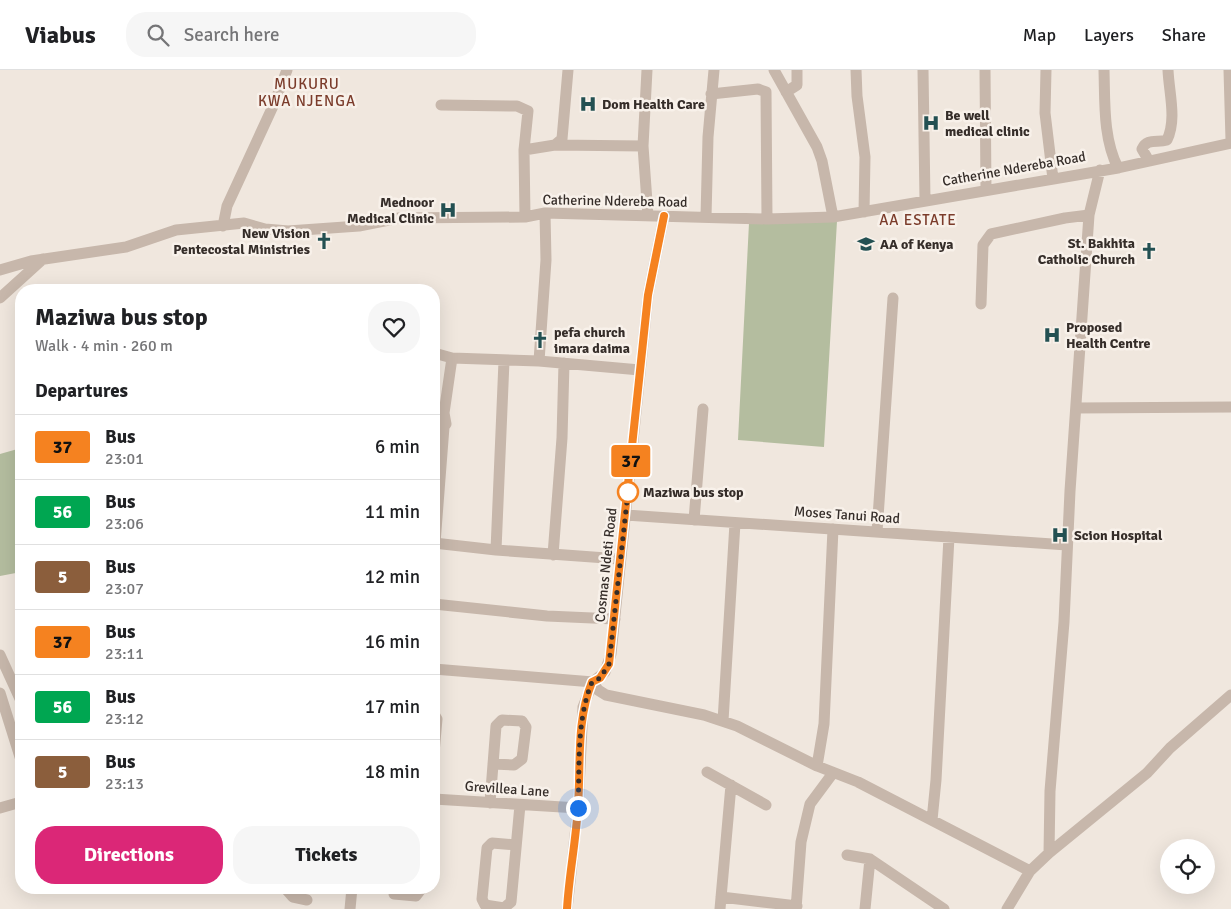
<!DOCTYPE html>
<meta charset="utf-8">
<style>
body{margin:0;font-family:Signika,sans-serif;background:#f6f6f6;color:#202124;height:100vh;display:flex;flex-direction:column;font-size:19px;white-space:nowrap}
*{box-sizing:border-box;margin:0}
p{font-size:16px;color:#757577}
.icon{flex:none;width:28px;height:28px;fill:none;stroke:currentColor;stroke-width:2;stroke-linecap:round;stroke-linejoin:round}
.map{position:relative;flex:1;overflow:hidden}
.drawer{position:absolute;left:15px;top:214px;width:425px;height:610px;display:flex;flex-direction:column;background:#fff;border-radius:20px;box-shadow:0 5px 20px #0002}
.drawer>*{flex:none}
.badge{padding:0 10px;border-radius:4px;font-size:18px;line-height:32px}
.tools{position:absolute;left:1160px;top:769px;display:grid;gap:10px}
.tools a{display:grid;place-items:center;width:55px;height:55px;border-radius:50%;background:#fff;box-shadow:0 5px 20px #0002;font-size:25px}
.you{position:absolute;width:25px;height:25px;margin:-12px;border:4px solid #fff;border-radius:50%;background:#1a73e8;box-shadow:0 0 0 8px #1a73e833}
.map>.badge{position:absolute;translate:-50% -50%;box-shadow:0 0 0 2px #fff}
h2{padding:0 20px;font-size:19px;line-height:45px}
.round{display:grid;place-items:center;flex:none;width:52px;height:52px;border-radius:20px;background:#f6f6f6}
.head{display:flex;align-items:center;justify-content:space-between;height:85px;padding:0 20px}
h1{font-size:24px;font-weight:700;line-height:38px}
.button{display:flex;gap:10px;margin-top:auto;padding:10px 20px}
.button a{flex:1;height:58px;border-radius:20px;background:#db2777;color:#fff;font-size:20px;font-weight:700;line-height:58px;text-align:center}
.button a+a{background:#f6f6f6;color:#202124}
ul{padding:0;list-style:none}
li{display:flex;align-items:center;gap:15px;height:65px;padding:0 20px;border-top:1px solid #e0e0e0}
li div{flex:1}
li b{display:block;font-size:19px}
li em{font-style:normal}
li .badge{min-width:55px;font-weight:700;text-align:center}
header{display:flex;align-items:center;gap:30px;box-sizing:border-box;height:70px;padding:0 25px;background:#fff;border-bottom:1px solid #e0e0e0}
header strong{font-size:24px}
nav{display:flex;gap:28px;margin-inline-start:auto;font-size:18px}
.search{width:350px;height:45px;background:#f6f6f6;display:flex;align-items:center;gap:12px;box-sizing:border-box;padding:0 18px;border-radius:20px;color:#757577;font-size:19px}
.map>svg:first-child{display:block}
</style>
<header>
<strong>Viabus</strong>
<div class="search"><svg class="icon" aria-label="search" viewBox="0 0 24 24"><circle cx="10" cy="10" r="6"/><path d="M15 15l6 6"/></svg>Search here</div>
<nav><a>Map</a><a>Layers</a><a>Share</a></nav>
</header>
<div class="map">
<svg width="1231" height="839" viewBox="0 0 1231 839">
<rect width="100%" height="100%" fill="#f0e7de"/>
<path fill="#b4bd9f" d="M837,151L824,377L738,370L749,153Z
M21,378V502L0,506V384Z"/>
<g fill="none" stroke-linecap="round" stroke-linejoin="round">
<path stroke="#c7b7ab" stroke-width="11" d="M647,0L643,76L648,146
M774,0L817,77L822,91L833,147
M856,0L857,26L865,87L864,142
M923,0L925,130
M985,0L986,120
M1046,0L1045,43L1053,109
M1104,0C1105,33 1103,68 1118,98
M1229,0L1231,70
M786,22L797,15V0
M711,24L758,19L766,22L767,149
M441,35L517,36L528,41L524,80
M555,75L643,76
M1149,91L1142,79C1147,68 1157,73 1167,70C1177,49 1169,23 1168,0
M525,147L524,80L555,75L562,69L568,0
M706,147L708,67L714,0
M223,156L227,136L274,34L287,0
M0,200L31,191L126,177L176,160L244,153L265,159L288,161L359,156L399,148L525,147L545,143L767,149L833,147L1118,98L1231,73
M0,228L43,189
M981,234L983,175L991,164L1065,148L1089,145
M434,283L452,288L539,291L640,300
M539,291L546,190L545,143
M1077,338L1231,337
M434,360L441,359L446,354L444,343L452,288
M626,445L1067,475
M694,450L703,339
M877,462L893,228
M434,473L496,480L620,489
M435,473L444,357
M496,480L504,291
M553,485L562,368L564,293
M434,534L547,546L615,549
M0,585L21,631
M434,599L593,612L598,620L606,625L704,645L737,656L817,696L858,712L1030,801
M0,623L21,690
M434,644L437,649L434,683
M723,651L735,453
M817,696L824,654L833,459
M707,702L766,735
M434,729L578,738
M490,733L496,656L502,650L522,651L526,657L522,689L514,695L493,694
M0,738L21,732
M932,750L936,710L949,467
M516,775L492,773L487,778L482,829L485,835L504,838L511,832L520,735
M1049,783L1050,721L1064,552L1070,421L1089,145L1100,100
M847,785L870,789L944,839
M285,818L293,827L307,830
M394,818V824L416,826L422,818
M721,827L797,836
M350,839L352,818
M567,839L578,738L583,637L593,612L605,602L611,584L648,225L664,146
M720,839L731,715
M796,839L801,772L810,734L833,703
M865,839L870,789
M1007,839L1030,801L1049,783L1147,703L1170,678L1231,625"/>
</g>
<g fill="none" stroke-linecap="round" stroke-linejoin="round">
<g stroke="#fff" stroke-width="11">
<path id="line" d="M567,839C569,805 576,771 578,736C581,694 576,651 592,612L600,608L609,594L648,225L664,146"/>
</g>
<use href="#line" stroke="#f58220" stroke-width="8"/>
<path stroke="#352d29" stroke-width="5" stroke-dasharray="0 9" d="M578,738C580,696 576,651 592,612L600,608L609,594L628,422"/>
</g>
<defs>
<g id="hospital-bare" transform="scale(1.35)"><path d="M-5-5h3v3.5h4V-5h3V5h-3V1.5h-4V5h-3Z" fill="#235052" stroke="#f8f1ea" stroke-width="2.5" paint-order="stroke"/></g>
<g id="church-bare" transform="scale(1.35)"><path d="M-1.2-6h2.4v3.5h3.3v2.4h-3.3V6h-2.4V-.1h-3.3v-2.4h3.3Z" fill="#235052" stroke="#f8f1ea" stroke-width="2.5" paint-order="stroke"/></g>
<g id="university-bare" transform="scale(1.35)"><path d="M0-5L7-2L0 1L-7-2ZM-4 1L0 2.5L4 1V4Q0 6-4 4Z" fill="#235052" stroke="#f8f1ea" stroke-width="2.5" paint-order="stroke"/></g>
</defs>
<g fill-rule="evenodd">
<use href="#hospital-bare" x="588" y="34"/>
<use href="#hospital-bare" x="931" y="53"/>
<use href="#hospital-bare" x="448" y="140"/>
<use href="#church-bare" x="324" y="171"/>
<use href="#university-bare" x="866" y="174"/>
<use href="#church-bare" x="1149" y="181"/>
<use href="#hospital-bare" x="1052" y="265"/>
<use href="#church-bare" x="540" y="270"/>
<use href="#hospital-bare" x="1060" y="465"/>
</g>
<circle fill="#fff" stroke="#f58220" stroke-width="2.5" cx="628" cy="422" r="10"/>
<g text-anchor="middle" dominant-baseline="central" stroke-width="5" stroke-linejoin="round" paint-order="stroke">
<g font-size="14" font-weight="bold" fill="#352d29" stroke="#f8f1ea" text-anchor="start">
<text x="602" y="34">Dom Health Care</text>
<text x="945" y="45">Be well<tspan x="945" dy="16">medical clinic</tspan></text>
<text x="434" y="132" text-anchor="end">Mednoor<tspan x="434" dy="16">Medical Clinic</tspan></text>
<text x="310" y="163" text-anchor="end">New Vision<tspan x="310" dy="16">Pentecostal Ministries</tspan></text>
<text x="1135" y="173" text-anchor="end">St. Bakhita<tspan x="1135" dy="16">Catholic Church</tspan></text>
<text x="880" y="174">AA of Kenya</text>
<text x="1066" y="257">Proposed<tspan x="1066" dy="16">Health Centre</tspan></text>
<text x="554" y="262">pefa church<tspan x="554" dy="16">imara daima</tspan></text>
<text x="1074" y="465">Scion Hospital</text>
</g>
<g font-size="14" fill="#352d29" stroke="#f8f1ea">
<text transform="translate(1014 99) rotate(-10)">Catherine Ndereba Road</text>
<text transform="translate(615 131) rotate(1)">Catherine Ndereba Road</text>
<text transform="translate(847 445) rotate(4)">Moses Tanui Road</text>
<text transform="translate(606 495) rotate(-84)">Cosmas Ndeti Road</text>
<text transform="translate(507 719) rotate(4)">Grevillea Lane</text>
</g>
<g font-size="14" font-weight="bold" fill="#352d29" stroke="#f8f1ea" text-anchor="start">
<text x="643" y="422">Maziwa bus stop</text>
</g>
<g font-size="15" letter-spacing="1" fill="#7b3c2b" stroke="#f8f1ea">
<text x="307" y="14">MUKURU<tspan x="307" dy="17">KWA NJENGA</tspan></text>
<text x="918" y="150">AA ESTATE</text>
</g>
</g>
</svg>
<div class="tools">
<a><svg class="icon" aria-label="locate" viewBox="0 0 24 24"><circle cx="12" cy="12" r="6"/><path d="M12 2v4M12 18v4M2 12h4M18 12h4"/></svg></a>
</div>
<div class="you" style="left:578px;top:738px"></div>
<b class="badge" style="left:631px;top:391px;background:#f58220;color:#111">37</b>
<section class="drawer">
<div class="head"><div><h1>Maziwa bus stop</h1><p>Walk · 4 min · 260 m</p></div><a class="round"><svg class="icon" aria-label="heart" viewBox="0 0 24 24"><path d="M12 20l-8-8c-3-5 5-10 8-4 3-6 11-1 8 4z"/></svg></a></div>
<h2>Departures</h2>
<ul>
<li><span class="badge" style="background:#f58220;color:#111">37</span><div><b>Bus</b><p>23:01</p></div><em>6 min</em></li>
<li><span class="badge" style="background:#00a651;color:#fff">56</span><div><b>Bus</b><p>23:06</p></div><em>11 min</em></li>
<li><span class="badge" style="background:#8b5e3c;color:#fff">5</span><div><b>Bus</b><p>23:07</p></div><em>12 min</em></li>
<li><span class="badge" style="background:#f58220;color:#111">37</span><div><b>Bus</b><p>23:11</p></div><em>16 min</em></li>
<li><span class="badge" style="background:#00a651;color:#fff">56</span><div><b>Bus</b><p>23:12</p></div><em>17 min</em></li>
<li><span class="badge" style="background:#8b5e3c;color:#fff">5</span><div><b>Bus</b><p>23:13</p></div><em>18 min</em></li>
</ul>
<div class="button"><a>Directions</a><a>Tickets</a></div>
</section>
</div>
